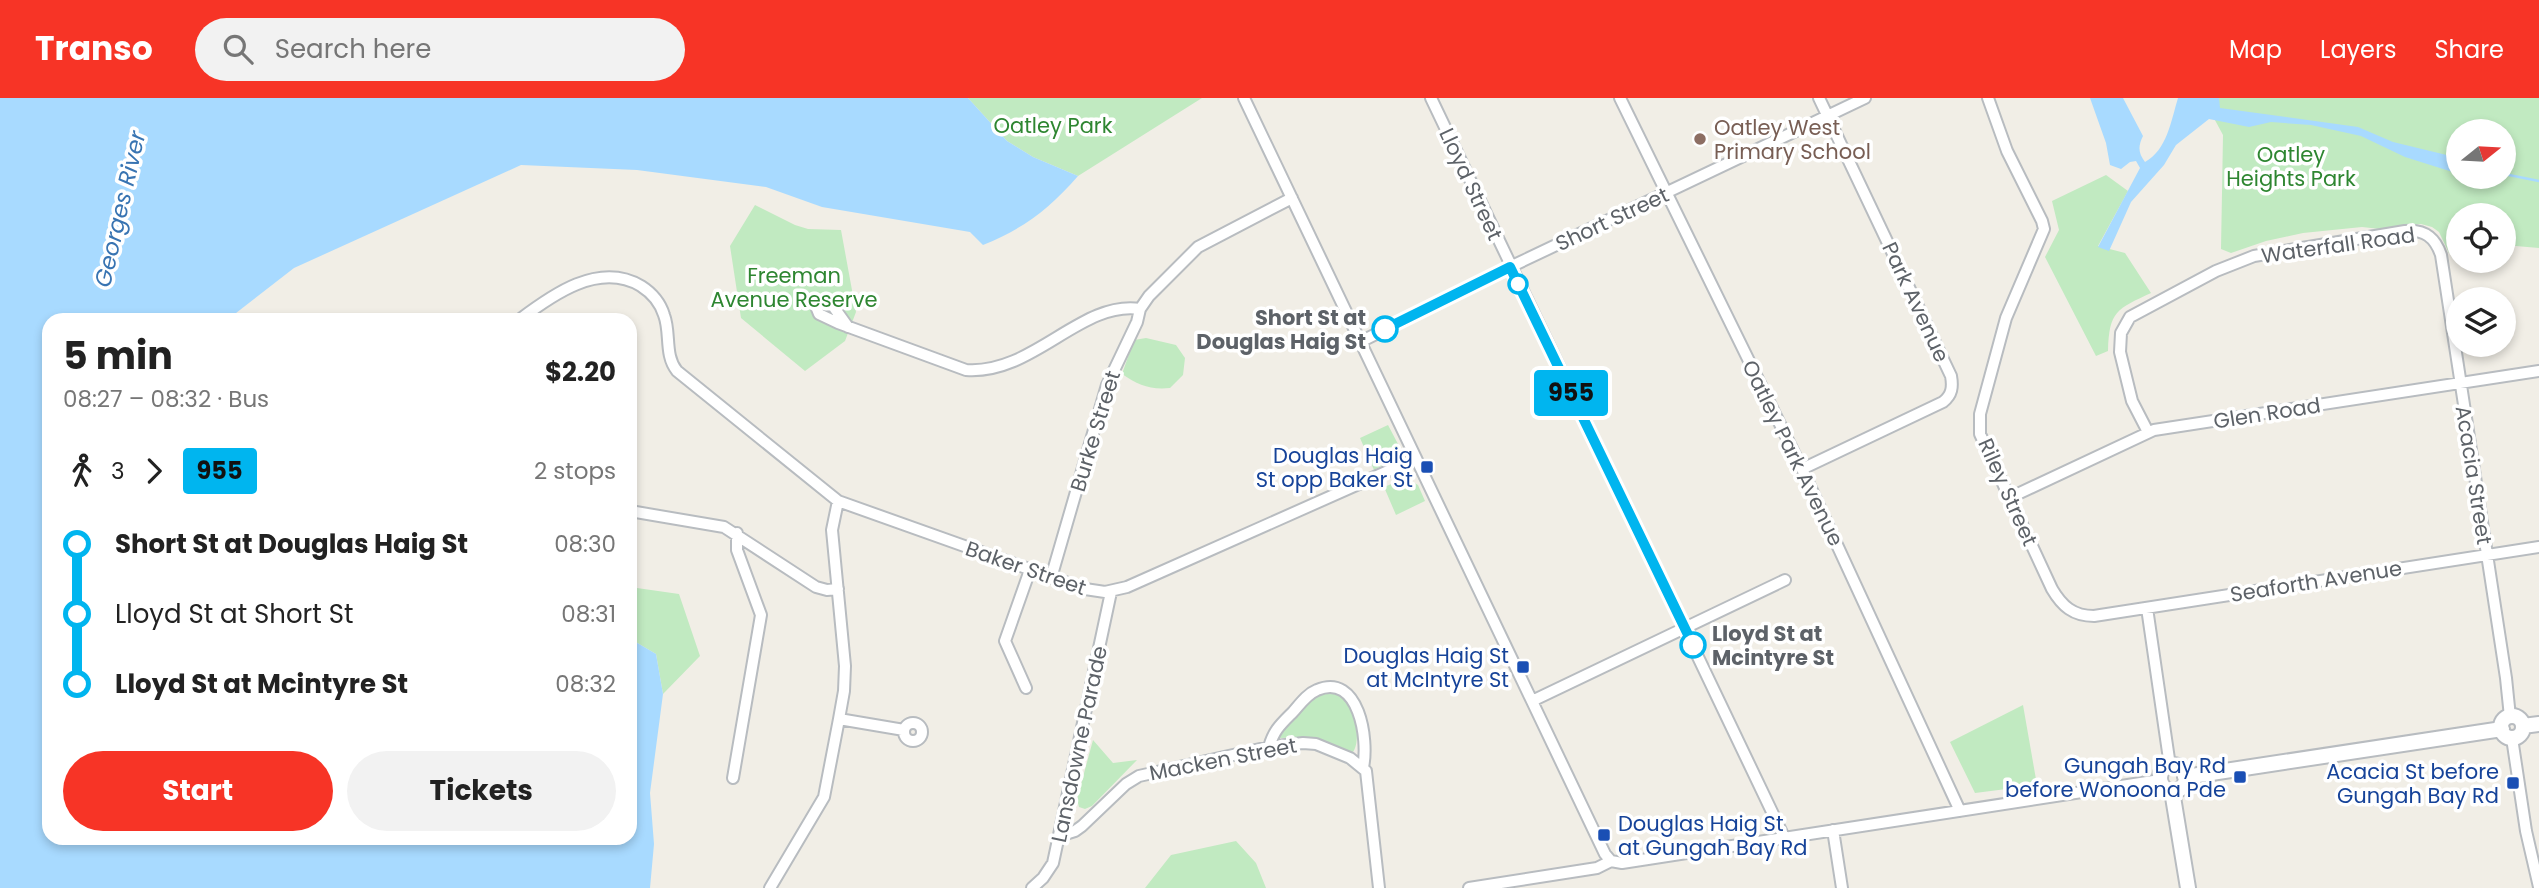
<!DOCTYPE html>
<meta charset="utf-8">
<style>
body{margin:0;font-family:Poppins,sans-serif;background:#f2f2f2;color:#222;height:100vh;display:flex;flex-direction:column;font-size:26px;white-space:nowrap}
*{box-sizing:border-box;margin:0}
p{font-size:23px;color:#767676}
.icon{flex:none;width:38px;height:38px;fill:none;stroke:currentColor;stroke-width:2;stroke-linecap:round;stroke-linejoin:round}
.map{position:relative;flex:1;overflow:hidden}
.details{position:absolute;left:42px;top:215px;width:595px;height:532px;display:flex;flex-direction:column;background:#fff;border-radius:21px;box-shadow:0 4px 10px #0003}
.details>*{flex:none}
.badge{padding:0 14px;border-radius:5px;font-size:24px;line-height:46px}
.needle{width:46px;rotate:72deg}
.buttons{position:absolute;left:2446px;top:21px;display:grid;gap:14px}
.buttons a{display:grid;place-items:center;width:70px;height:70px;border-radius:50%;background:#fff;box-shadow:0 4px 10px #0003;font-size:35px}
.map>.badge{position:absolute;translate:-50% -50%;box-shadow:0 0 0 4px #fff}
.legs{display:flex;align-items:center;gap:10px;height:77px;padding:0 21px;font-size:23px}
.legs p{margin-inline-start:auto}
.summary{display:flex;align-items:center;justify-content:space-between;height:119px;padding:0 21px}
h1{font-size:38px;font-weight:700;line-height:52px}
.primary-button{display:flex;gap:14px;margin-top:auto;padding:14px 21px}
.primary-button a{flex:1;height:80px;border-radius:42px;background:#f73426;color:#fff;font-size:28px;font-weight:700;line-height:80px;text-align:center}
.primary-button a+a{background:#f2f2f2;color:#222}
ul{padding:0 21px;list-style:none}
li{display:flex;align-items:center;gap:24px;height:70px;font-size:26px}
li i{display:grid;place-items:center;width:10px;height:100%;margin:0 9px;background:currentColor}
li i::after{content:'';width:18px;height:18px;margin:-9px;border:5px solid;border-radius:50%;background:#fff}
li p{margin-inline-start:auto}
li:first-child i{background:linear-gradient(#0000 50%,currentColor 0)}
li:last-child i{background:linear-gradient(currentColor 50%,#0000 0)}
header{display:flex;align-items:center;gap:42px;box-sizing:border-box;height:98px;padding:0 35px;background:#f73426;color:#fff}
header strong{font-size:33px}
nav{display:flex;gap:38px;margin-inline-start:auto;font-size:24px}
.search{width:490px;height:63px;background:#f2f2f2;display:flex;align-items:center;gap:18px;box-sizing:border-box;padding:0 24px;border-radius:38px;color:#767676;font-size:26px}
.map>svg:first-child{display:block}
</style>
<header>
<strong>Transo</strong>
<div class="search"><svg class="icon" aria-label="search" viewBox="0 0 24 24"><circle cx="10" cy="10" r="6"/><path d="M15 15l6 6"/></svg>Search here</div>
<nav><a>Map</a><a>Layers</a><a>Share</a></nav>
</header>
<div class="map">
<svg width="2539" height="790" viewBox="0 0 2539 790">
<rect width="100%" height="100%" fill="#f1eee6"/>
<path fill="#c1eac1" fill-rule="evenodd" d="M968,0H1202L1078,78L1033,59L1007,43Z
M2203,0H2539V150L2504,147V117H2459V154L2449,155L2439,134L2432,129L2421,126L2380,131L2362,129L2303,135L2266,143L2231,155L2221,151L2223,37ZM2459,33H2504V79H2459Z
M2106,77L2128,93L2098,148L2125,155L2151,195C2117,211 2109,213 2108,253L2096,258L2045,159L2059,132L2052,103Z
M755,107L795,127L808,131L841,132L856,214L845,243L805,273L741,220L730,148Z
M1146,240L1176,247L1185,260L1183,277L1170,290C1150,292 1138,287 1122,276L1134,242Z
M1388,327L1398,346L1391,362L1374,372L1360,340Z
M1406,380L1418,387L1425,403L1396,417L1384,389Z
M630,489L679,496L700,558L663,596L656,556L634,543L630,546Z
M1328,593C1334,595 1340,596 1345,600C1356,610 1361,643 1353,654L1308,639L1280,640V635L1310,601L1316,597Z
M2023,607L2037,687L1975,695L1950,644Z
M1093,642L1113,665L1137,662L1092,708L1085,711L1079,709L1077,701Z
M1236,743L1256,765L1266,790H1145L1171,757Z"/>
<path fill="#a8daff" d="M0,0H968L1007,43L1033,59L1078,78C1048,112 1026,129 983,147L970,134L822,109L766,89L637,72L521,67L294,170L227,222H49V740H630V546L634,543L656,556L663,596L650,695L654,746L650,790H0Z
M2090,0H2123L2143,38C2138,48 2138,55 2145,64C2167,52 2171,23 2178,0H2219L2220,10L2358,29L2393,44L2459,60V76L2405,59L2361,38L2311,27L2271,24L2249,29L2209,21L2176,47L2164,67L2131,104L2109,153L2098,149L2140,70L2136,63L2130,64L2121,71L2110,67L2106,45Z"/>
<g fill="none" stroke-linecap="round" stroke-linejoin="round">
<path stroke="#a8daff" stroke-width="2.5" d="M2504,76L2539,83"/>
<g stroke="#b8bcc0" stroke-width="14">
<path id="minor" d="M1244,0L1605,756L1611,763
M1431,0L1784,739
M1620,0L1802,371L1960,713
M1988,0L2007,53L2042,123L2044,131L2006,220L1980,316V336L2052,491C2062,508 2073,518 2094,518L2539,449
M519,222C552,197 599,163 641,188C652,195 660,204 664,217C671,235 664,257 677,273L838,403L1085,491L1105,494L1127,489L1415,361
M848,229L833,208L819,205L817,211L819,216L838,225L966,272C1033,277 1081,202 1140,211
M1360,244L1510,169L1865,0
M2148,334L2132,303L2120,254L2121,235L2130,219L2216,173L2254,158L2405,133C2424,131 2435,139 2441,157L2506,580L2510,619
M1802,371L1943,304C1952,297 1953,289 1951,278L1819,0
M2009,400L2154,332L2539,273
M630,413L724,429L816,489L827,492L838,491
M1051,480L1107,287L1137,224L1140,211L1149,198L1198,149L1292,100
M2147,510L2170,668
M1026,590L1005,543L1030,472
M1532,603L1785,482
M839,621L904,632
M904 634a9 9 0 1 1 18 0a9 9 0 1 1-18 0Z
M2512,640L2526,733L2539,789
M1269,649C1274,632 1280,627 1293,614C1300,606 1307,596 1317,592C1359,574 1369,642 1363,669
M733,680L761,517L737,452V435
M1833,732L1842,790
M1059,738L1075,733L1082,728L1126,686L1139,678L1269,649L1303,645L1316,646L1350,660L1366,673L1379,790
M770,790L824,699L839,621L844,593L845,568L832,432L838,403
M1032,790L1043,780L1053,765L1111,494
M1469,790L1597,770L1611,763L1622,765L2160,682"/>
</g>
<g stroke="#b8bcc0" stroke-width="18">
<path id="tertiary" d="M2501 629a11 11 0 1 1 22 0a11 11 0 1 1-22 0Z
M2523,628L2539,626
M2160 680a13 13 0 1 1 26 0a13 13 0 1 1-26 0Z
M2185,679L2502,631
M2172,693L2188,790"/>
</g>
<use href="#minor" stroke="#fff" stroke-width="10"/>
<use href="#tertiary" stroke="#fff" stroke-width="14"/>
</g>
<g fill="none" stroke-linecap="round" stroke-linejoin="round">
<g stroke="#fff" stroke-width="16">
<path id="line-1" d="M1385,231L1510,169L1693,547"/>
</g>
<use href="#line-1" stroke="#00b5ef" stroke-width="10"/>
</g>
<circle fill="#8d6e63" stroke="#fff" stroke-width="2.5" cx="1700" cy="41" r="7"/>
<g fill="#fff" stroke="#00b5ef" stroke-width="3.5">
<circle cx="1518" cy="186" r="9"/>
<circle cx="1385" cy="231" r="12"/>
<circle cx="1693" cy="547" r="12"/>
</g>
<g fill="#1a4fb4" stroke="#fff" stroke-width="2.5">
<rect x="1420" y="362" width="14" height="14" rx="3.5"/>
<rect x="1516" y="562" width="14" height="14" rx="3.5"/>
<rect x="2233" y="672" width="14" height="14" rx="3.5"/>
<rect x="2506" y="678" width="14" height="14" rx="3.5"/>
<rect x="1597" y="730" width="14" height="14" rx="3.5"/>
</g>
<g text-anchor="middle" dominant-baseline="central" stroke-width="7" stroke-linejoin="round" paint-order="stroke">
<g font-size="21" fill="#2e8631" stroke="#fff">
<text x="1053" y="27">Oatley Park</text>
<text x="2291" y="56">Oatley<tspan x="2291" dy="24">Heights Park</tspan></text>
<text x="794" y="177">Freeman<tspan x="794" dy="24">Avenue Reserve</tspan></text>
</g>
<g font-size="21" fill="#785e54" stroke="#fff" text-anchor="start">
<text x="1714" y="29">Oatley West<tspan x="1714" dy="24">Primary School</tspan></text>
</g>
<g font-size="21" fill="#5d6268" stroke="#fff">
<text transform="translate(1471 86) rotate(65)">Lloyd Street</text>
<text transform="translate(1612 121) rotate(-25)">Short Street</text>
<text transform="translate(2338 147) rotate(-8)">Waterfall Road</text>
<text transform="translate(1916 204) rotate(65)">Park Avenue</text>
<text transform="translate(2267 315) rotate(-9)">Glen Road</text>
<text transform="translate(1095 333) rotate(-73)">Burke Street</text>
<text transform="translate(1793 355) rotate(64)">Oatley Park Avenue</text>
<text transform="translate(2474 377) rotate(81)">Acacia Street</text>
<text transform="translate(2008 394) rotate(66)">Riley Street</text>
<text transform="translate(1026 470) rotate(19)">Baker Street</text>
<text transform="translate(2316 483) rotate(-9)">Seaforth Avenue</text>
<text transform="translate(1079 646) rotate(-78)">Lansdowne Parade</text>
<text transform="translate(1223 661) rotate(-11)">Macken Street</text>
</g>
<g font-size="21" font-weight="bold" fill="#5d6268" stroke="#fff" text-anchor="end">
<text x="1366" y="219">Short St at<tspan x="1366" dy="24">Douglas Haig St</tspan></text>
<text x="1712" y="535" text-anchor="start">Lloyd St at<tspan x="1712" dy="24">Mcintyre St</tspan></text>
</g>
<g font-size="21" fill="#164399" stroke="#fff" text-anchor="end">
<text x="1413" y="357">Douglas Haig<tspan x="1413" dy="24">St opp Baker St</tspan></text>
<text x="1509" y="557">Douglas Haig St<tspan x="1509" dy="24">at McIntyre St</tspan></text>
<text x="2226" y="667">Gungah Bay Rd<tspan x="2226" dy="24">before Wonoona Pde</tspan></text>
<text x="2499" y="673">Acacia St before<tspan x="2499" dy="24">Gungah Bay Rd</tspan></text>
<text x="1618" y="725" text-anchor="start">Douglas Haig St<tspan x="1618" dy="24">at Gungah Bay Rd</tspan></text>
</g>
<g font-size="23" font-style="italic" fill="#3874b2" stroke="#fff">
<text transform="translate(120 111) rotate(-77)">Georges River</text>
</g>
</g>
</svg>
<div class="buttons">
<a><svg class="needle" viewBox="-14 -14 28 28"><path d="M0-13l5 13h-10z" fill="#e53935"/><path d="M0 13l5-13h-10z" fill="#767676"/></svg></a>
<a><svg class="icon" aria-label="locate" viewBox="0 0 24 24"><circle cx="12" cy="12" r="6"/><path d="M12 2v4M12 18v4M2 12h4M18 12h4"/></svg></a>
<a><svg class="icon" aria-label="layers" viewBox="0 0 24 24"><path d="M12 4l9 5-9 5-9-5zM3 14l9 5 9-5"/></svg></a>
</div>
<b class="badge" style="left:1571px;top:295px;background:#00b5ef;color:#111">955</b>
<section class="details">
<div class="summary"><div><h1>5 min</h1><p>08:27 – 08:32 · Bus</p></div><b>$2.20</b></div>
<div class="legs"><svg class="icon" aria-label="walk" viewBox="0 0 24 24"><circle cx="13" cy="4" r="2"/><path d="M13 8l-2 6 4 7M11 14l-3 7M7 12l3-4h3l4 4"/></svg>3<svg class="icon" aria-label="forward" viewBox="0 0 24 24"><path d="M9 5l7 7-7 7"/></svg><b class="badge" style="background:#00b5ef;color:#111">955</b><p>2 stops</p></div>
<ul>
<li><i style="color:#00b5ef"></i><b>Short St at Douglas Haig St</b><p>08:30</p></li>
<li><i style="color:#00b5ef"></i><span>Lloyd St at Short St</span><p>08:31</p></li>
<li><i style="color:#00b5ef"></i><b>Lloyd St at Mcintyre St</b><p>08:32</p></li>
</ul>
<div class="primary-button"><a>Start</a><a>Tickets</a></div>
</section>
</div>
